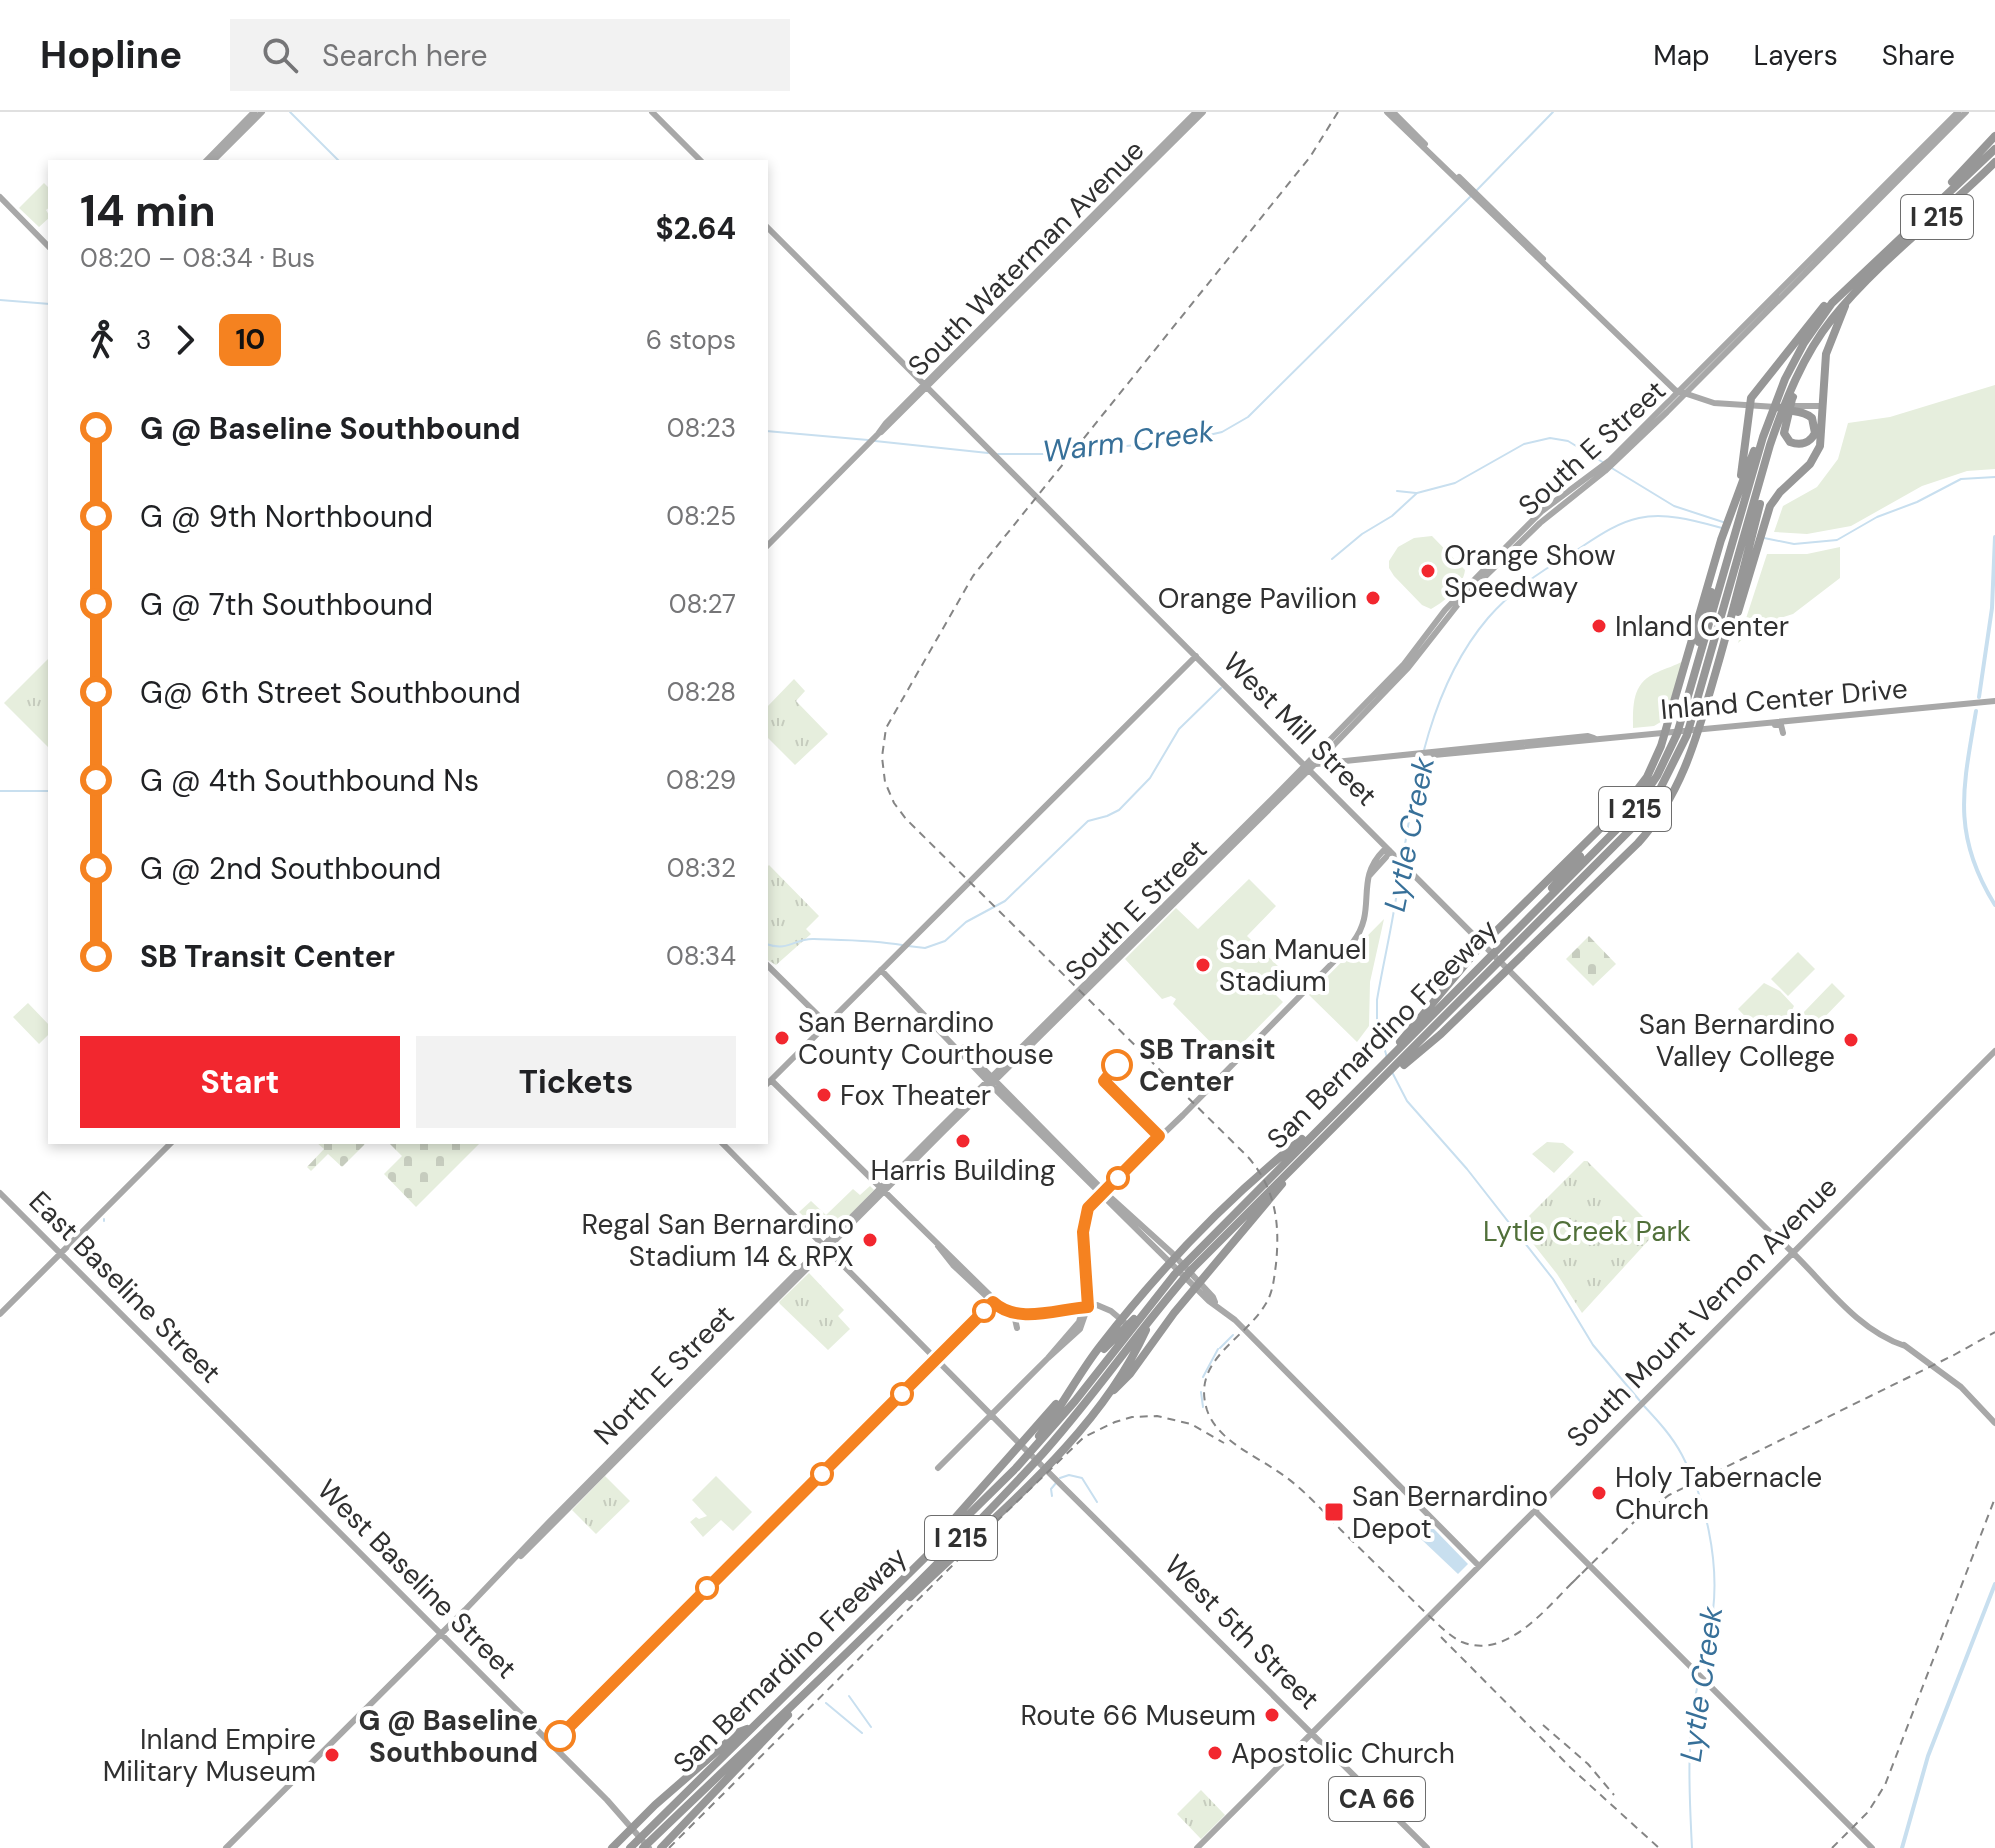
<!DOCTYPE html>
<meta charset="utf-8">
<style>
body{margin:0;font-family:"DM Sans",sans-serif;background:#f2f2f2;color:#202124;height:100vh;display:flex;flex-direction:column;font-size:30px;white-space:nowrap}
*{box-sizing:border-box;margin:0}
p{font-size:26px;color:#757577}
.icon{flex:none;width:44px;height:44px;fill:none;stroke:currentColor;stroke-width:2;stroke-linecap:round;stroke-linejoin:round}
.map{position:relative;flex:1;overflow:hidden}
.sheet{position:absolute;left:48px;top:48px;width:720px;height:984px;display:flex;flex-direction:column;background:#fff;border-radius:0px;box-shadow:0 4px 12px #0003}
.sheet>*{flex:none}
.badge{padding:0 16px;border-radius:12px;font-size:28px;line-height:52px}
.map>.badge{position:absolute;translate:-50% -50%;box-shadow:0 0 0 4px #fff}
.legs{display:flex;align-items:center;gap:12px;height:88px;padding:0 32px;font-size:26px}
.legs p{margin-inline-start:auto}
.overview{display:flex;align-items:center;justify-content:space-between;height:136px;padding:0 32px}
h1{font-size:44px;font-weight:700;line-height:60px}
.cta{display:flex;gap:16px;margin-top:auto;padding:16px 32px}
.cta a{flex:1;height:92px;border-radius:0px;background:#f2272f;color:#fff;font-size:32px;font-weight:700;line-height:92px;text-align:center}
.cta a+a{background:#f2f2f2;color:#202124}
ul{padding:0 32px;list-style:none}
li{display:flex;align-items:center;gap:28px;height:88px;font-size:30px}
li i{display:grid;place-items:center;width:12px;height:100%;margin:0 10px;background:currentColor}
li i::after{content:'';width:20px;height:20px;margin:-10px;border:6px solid;border-radius:50%;background:#fff}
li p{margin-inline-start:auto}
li:first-child i{background:linear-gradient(#0000 50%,currentColor 0)}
li:last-child i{background:linear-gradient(currentColor 50%,#0000 0)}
header{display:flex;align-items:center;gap:48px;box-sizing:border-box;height:112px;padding:0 40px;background:#fff;border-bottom:2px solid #e0e0e0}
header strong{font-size:38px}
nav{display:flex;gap:44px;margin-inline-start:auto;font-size:28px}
.search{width:560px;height:72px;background:#f2f2f2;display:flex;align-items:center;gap:20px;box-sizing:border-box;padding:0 28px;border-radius:0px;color:#757577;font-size:30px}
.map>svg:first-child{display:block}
</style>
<header>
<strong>Hopline</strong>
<div class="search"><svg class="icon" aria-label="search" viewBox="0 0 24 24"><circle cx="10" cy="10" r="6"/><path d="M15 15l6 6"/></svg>Search here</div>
<nav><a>Map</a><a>Layers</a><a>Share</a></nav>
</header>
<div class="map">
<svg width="1995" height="1736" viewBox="0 0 1995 1736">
<defs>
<pattern id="cemetery-stones" width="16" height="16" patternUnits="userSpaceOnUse" patternTransform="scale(2)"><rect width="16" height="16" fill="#e6eedd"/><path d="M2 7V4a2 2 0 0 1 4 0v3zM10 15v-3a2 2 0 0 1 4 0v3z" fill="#c6ccbe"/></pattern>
<pattern id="park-tufts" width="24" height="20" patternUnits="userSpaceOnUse" patternTransform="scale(2)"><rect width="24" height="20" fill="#e6eedd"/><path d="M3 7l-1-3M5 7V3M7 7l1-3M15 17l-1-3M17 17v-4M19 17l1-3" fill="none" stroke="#c6ccbe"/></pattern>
</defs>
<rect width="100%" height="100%" fill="#fff"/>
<path fill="#e6eedd" d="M44,71L50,77V95L46,98L50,105L39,115L19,96Z
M1995,273V357L1967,359L1922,374L1851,414L1807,422L1774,420L1783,394L1817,375L1838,347L1848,311L1890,305Z
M1432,424L1465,458C1463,475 1445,489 1431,497L1422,493L1394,464L1389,456V449L1398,435L1414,426Z
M1840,435V466L1793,502L1758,513L1738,531L1767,442H1807Z
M1683,549L1664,608L1654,614L1633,616C1633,592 1632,570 1658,560C1666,556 1675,554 1683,549Z
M1249,767L1276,794L1247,824L1282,858L1267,874L1283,890L1227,947L1173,892L1176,887L1171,884L1162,887L1125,847L1176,796L1198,817Z
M1384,807L1370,870L1369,914L1357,930L1309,883Z
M1798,840L1815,857L1788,884L1771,867Z
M1764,871L1780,879L1794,894L1788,906L1768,925L1763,923L1738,897Z
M1832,871L1845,884L1816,914L1803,901Z
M28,891L50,914V921L39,932L13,905Z
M1547,1030L1563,1031L1574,1040L1554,1061L1532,1042Z
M716,1364L752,1400L733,1419L721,1408L703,1425L690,1410L696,1405L699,1407L707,1404L692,1388Z"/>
<path fill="url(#cemetery-stones)" d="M1589,824L1616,852L1593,874L1566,847Z
M316,1030H367L342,1055L328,1042L311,1059L307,1055L324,1037Z
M388,1030H481L416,1095L384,1062L402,1044Z"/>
<path fill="url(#park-tufts)" d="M50,545V637L4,591Z
M794,567L805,579L796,589L828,622L795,653L766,624V596Z
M769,753L819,804L806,817L811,822L776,853L766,847V756Z
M1584,1049H1587L1657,1119L1582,1201L1557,1162L1519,1114Z
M870,1074L874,1078L827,1127L799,1100L811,1089L826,1103L853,1077L860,1083Z
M809,1161L844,1198L838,1204L850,1217L828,1238L780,1192L779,1190Z
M605,1364L630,1389L596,1422L572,1398Z
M1201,1678L1225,1703L1201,1727L1177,1702Z"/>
<path fill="#c8dfef" d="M1430,1417H1434L1468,1452L1458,1462L1421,1427Z"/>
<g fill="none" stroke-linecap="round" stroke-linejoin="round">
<path stroke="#c8dfef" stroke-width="2" d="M290,0L340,50
M1475,80L1553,0
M0,188L50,192
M766,319L868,328
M875,329L988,341
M998,342H1057L1196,326L1222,320L1248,305L1471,84
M1610,355L1674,394L1726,411
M1397,379L1416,381
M1764,426L1794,432L1837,428L1877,405L1917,390L1961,367L1995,365
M1332,447L1362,422L1392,404L1417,381L1455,371L1524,332L1550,326L1568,329L1604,351
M0,679H50
M766,832C790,840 794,826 814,827C842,828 873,828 902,833
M908,834L925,836L945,829L966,810L1005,789L1088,709L1107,704L1119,698L1150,666L1179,617L1221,576
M1387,946L1377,908V888C1382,858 1389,828 1394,798C1412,699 1420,586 1488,506C1510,480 1539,460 1569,443C1590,430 1614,411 1639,406C1666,400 1696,409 1722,416
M1392,960L1407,989L1467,1057L1553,1167L1593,1233L1640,1289
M104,1107V1109
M1220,1236L1233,1223
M1203,1265L1218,1237
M1201,1280L1203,1295
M1644,1294C1658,1309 1672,1324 1682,1343C1706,1387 1719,1449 1713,1499C1711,1520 1705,1540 1700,1560
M1060,1366L1069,1363L1082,1366L1097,1390
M1052,1384L1051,1377L1056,1371
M849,1584L871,1615
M826,1591L862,1621
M1692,1736C1689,1678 1686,1623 1699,1566"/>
<path stroke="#c8dfef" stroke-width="4" d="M1979,585L1992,496L1995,425
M1976,599C1963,676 1951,722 1995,793
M1902,1736L1928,1644L1995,1472"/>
<path stroke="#a8a8a8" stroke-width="6" d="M652,0L702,50
M1387,0L1675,278L1714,291L1776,295
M1393,0L1425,32
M205,50L254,0
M212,50L262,0
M1459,65L1543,147
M0,85L50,136
M766,114L1770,1120C1815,1155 1848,1215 1905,1234
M1788,294H1823
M881,320L1203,0
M766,435L878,322L886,311L1196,0
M1775,613H1781L1783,621
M1432,641L1434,643L1995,589
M1316,652L1588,624L1594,626
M1369,764L1388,743L1389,738
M766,852L827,912
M881,858L994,976L1209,1189L1235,1208L1478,1453
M963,936L1109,1084L1172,1141L1213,1185L1215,1190
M771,968L1005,1198
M766,973L1196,544
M721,1030L1021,1333L1427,1736
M0,1081L607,1688L649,1736
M938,1134L953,1153L1001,1198L1028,1202L1097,1193L1111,1199L1124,1210
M0,1202L172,1030
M1017,1216L1015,1207L1020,1202
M1904,1233L1961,1275L1995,1311
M1048,1246L1080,1217L1088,1194
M938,1356L1048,1246L1079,1210L1083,1195L1084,1112L1092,1090L1183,1003L1353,830C1378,798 1354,768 1383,739L1389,738
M1535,1399L1872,1736
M521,1444L943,1020L1329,638L1408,556L1463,486L1540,411L1605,359L1667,300L1966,0
M226,1736L465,1498L551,1408L934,1022L1283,676L1404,552L1445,498L1508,433L1542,399L1609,349L1958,0
M1197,1736L1995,939"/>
<path stroke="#979797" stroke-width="8" d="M1952,70L1995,24
M1778,295C1789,301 1802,297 1812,306L1815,321C1810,331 1801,334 1790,330L1784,321L1792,287L1793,285
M1741,363L1751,286L1824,194
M1738,500L1770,394L1780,380L1810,352L1820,334L1826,242L1845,194
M1699,530L1711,480
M1552,776L1580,744
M1400,930L1478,837L1631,686L1647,665L1661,634L1721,428L1754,339
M1404,953L1441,922L1638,731C1683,681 1698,621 1716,559C1732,504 1746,448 1760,392
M1104,1237L1134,1207
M1114,1278L1130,1262L1174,1201L1282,1072
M1039,1324C1062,1295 1078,1262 1101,1233C1159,1158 1228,1086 1302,1027
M932,1432L1056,1292
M910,1485C993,1405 1097,1325 1146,1218
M612,1736L655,1693L739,1620L747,1617
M630,1736L1016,1356L1075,1289L1175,1162L1628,706L1657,664L1677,622L1763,325L1785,267L1804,231L1832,191L1995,37
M643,1736C775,1609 911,1484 1036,1349C1092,1288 1138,1218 1193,1156L1635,713L1657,683L1687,623L1770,333C1785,289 1803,243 1832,207C1878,149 1943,102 1995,50
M661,1736L788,1603"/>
<path stroke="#858585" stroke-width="2" stroke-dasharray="8 6" stroke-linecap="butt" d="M1338,0L1310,45L973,464L886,616L882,645L885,670L894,691L906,707L1248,1045C1276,1077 1280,1112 1276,1152C1274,1167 1273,1181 1265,1193C1244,1228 1191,1248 1207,1298C1217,1327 1250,1341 1274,1357C1300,1373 1320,1396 1341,1418C1370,1446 1399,1475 1428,1503C1439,1513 1449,1524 1462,1530C1509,1549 1550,1491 1580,1463
M1572,1471L1637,1407L1669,1383L1954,1243L1995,1220
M1441,1525L1571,1656L1659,1736
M1543,1613L1588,1652L1614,1683
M669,1736L998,1408L1084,1325L1115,1310L1132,1305L1157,1304L1191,1312L1224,1331
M1832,1736L1868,1700L1885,1673L1995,1386"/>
</g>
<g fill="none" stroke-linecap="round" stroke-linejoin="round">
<g stroke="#fff" stroke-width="18">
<path id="line-1" d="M560,1624L993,1190C1018,1213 1057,1197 1088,1195L1083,1120L1088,1096L1159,1024L1104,969L1117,953"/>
</g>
<use href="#line-1" stroke="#f58220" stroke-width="12"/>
</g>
<g fill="#f2272f" stroke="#fff" stroke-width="3">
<circle cx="1428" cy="459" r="8"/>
<circle cx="1373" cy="486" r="8"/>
<circle cx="1599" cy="514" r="8"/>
<circle cx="1203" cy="853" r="8"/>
<circle cx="782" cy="926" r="8"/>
<circle cx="1851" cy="928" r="8"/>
<circle cx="824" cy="983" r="8"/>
<circle cx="963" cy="1029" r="8"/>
<circle cx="870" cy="1128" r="8"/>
<circle cx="1599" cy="1381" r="8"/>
<rect x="1324" y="1390" width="20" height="20" rx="4"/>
<circle cx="1272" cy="1603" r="8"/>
<circle cx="1215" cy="1641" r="8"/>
<circle cx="332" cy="1643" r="8"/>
</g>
<g fill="#fff" stroke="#f58220" stroke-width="4">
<circle cx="1117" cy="953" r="14"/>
<circle cx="1118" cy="1066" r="10"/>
<circle cx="984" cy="1199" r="10"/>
<circle cx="902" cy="1282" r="10"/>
<circle cx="822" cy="1362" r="10"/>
<circle cx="707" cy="1476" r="10"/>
<circle cx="560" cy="1624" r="14"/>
</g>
<g text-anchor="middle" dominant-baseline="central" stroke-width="8" stroke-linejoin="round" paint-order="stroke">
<g fill="#fff" stroke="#6e6e6e" stroke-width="2">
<rect x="1901" y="83" width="72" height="44" rx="6"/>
<rect x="1599" y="675" width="72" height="44" rx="6"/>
<rect x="925" y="1404" width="72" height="44" rx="6"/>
<rect x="1329" y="1665" width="96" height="44" rx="6"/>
</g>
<g font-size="26" font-weight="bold" fill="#303030">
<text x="1937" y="105">I 215</text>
<text x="1635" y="697">I 215</text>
<text x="961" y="1426">I 215</text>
<text x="1377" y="1687">CA 66</text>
</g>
<g font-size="28" fill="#303030" stroke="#fff">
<text transform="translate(1026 146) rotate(-45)">South Waterman Avenue</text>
<text transform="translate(1592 336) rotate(-42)">South E Street</text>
<text transform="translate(1784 587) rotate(-5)">Inland Center Drive</text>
<text transform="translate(1300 617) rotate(45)">West Mill Street</text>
<text transform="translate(1136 798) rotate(-45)">South E Street</text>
<text transform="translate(1382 922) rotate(-45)">San Bernardino Freeway</text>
<text transform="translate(125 1175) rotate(45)">East Baseline Street</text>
<text transform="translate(1702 1200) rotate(-45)">South Mount Vernon Avenue</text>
<text transform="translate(664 1263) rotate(-45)">North E Street</text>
<text transform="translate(417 1467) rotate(45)">West Baseline Street</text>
<text transform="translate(1242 1520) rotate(45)">West 5th Street</text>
<text transform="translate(790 1548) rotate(-44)">San Bernardino Freeway</text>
</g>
<g font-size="28" fill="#303030" stroke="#fff" text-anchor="start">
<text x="1444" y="443">Orange Show<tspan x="1444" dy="32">Speedway</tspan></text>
<text x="1357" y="486" text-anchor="end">Orange Pavilion</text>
<text x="1615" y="514">Inland Center</text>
<text x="1219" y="837">San Manuel<tspan x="1219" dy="32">Stadium</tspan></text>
<text x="798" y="910">San Bernardino<tspan x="798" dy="32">County Courthouse</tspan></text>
<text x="1835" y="912" text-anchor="end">San Bernardino<tspan x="1835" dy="32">Valley College</tspan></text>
<text x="840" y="983">Fox Theater</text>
<text x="963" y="1058" text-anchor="middle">Harris Building</text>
<text x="854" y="1112" text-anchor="end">Regal San Bernardino<tspan x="854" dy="32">Stadium 14 &amp; RPX</tspan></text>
<text x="1615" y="1365">Holy Tabernacle<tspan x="1615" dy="32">Church</tspan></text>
<text x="1352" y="1384">San Bernardino<tspan x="1352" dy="32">Depot</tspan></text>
<text x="1256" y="1603" text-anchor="end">Route 66 Museum</text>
<text x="316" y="1627" text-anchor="end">Inland Empire<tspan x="316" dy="32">Military Museum</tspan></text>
<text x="1231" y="1641">Apostolic Church</text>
</g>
<g font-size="28" font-weight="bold" fill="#303030" stroke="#fff" text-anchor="start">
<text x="1139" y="937">SB Transit<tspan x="1139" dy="32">Center</tspan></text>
<text x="538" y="1608" text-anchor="end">G @ Baseline<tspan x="538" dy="32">Southbound</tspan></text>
</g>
<g font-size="28" fill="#51703a" stroke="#fff">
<text x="1587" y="1119">Lytle Creek Park</text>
</g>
<g font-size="30" font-style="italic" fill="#377099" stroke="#fff">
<text transform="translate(1128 329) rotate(-7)">Warm Creek</text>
<text transform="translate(1409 722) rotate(-79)">Lytle Creek</text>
<text transform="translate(1701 1572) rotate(-82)">Lytle Creek</text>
</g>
</g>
</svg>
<section class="sheet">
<div class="overview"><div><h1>14 min</h1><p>08:20 – 08:34 · Bus</p></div><b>$2.64</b></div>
<div class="legs"><svg class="icon" aria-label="walk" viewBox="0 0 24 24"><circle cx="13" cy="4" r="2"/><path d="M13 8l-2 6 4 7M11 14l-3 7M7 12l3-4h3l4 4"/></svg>3<svg class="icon" aria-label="forward" viewBox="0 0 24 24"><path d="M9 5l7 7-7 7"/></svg><b class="badge" style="background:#f58220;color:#111">10</b><p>6 stops</p></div>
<ul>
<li><i style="color:#f58220"></i><b>G @ Baseline Southbound</b><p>08:23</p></li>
<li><i style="color:#f58220"></i><span>G @ 9th Northbound</span><p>08:25</p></li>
<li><i style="color:#f58220"></i><span>G @ 7th Southbound</span><p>08:27</p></li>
<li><i style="color:#f58220"></i><span>G@ 6th Street Southbound</span><p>08:28</p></li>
<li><i style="color:#f58220"></i><span>G @ 4th Southbound Ns</span><p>08:29</p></li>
<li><i style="color:#f58220"></i><span>G @ 2nd Southbound</span><p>08:32</p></li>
<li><i style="color:#f58220"></i><b>SB Transit Center</b><p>08:34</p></li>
</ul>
<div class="cta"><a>Start</a><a>Tickets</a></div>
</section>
</div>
